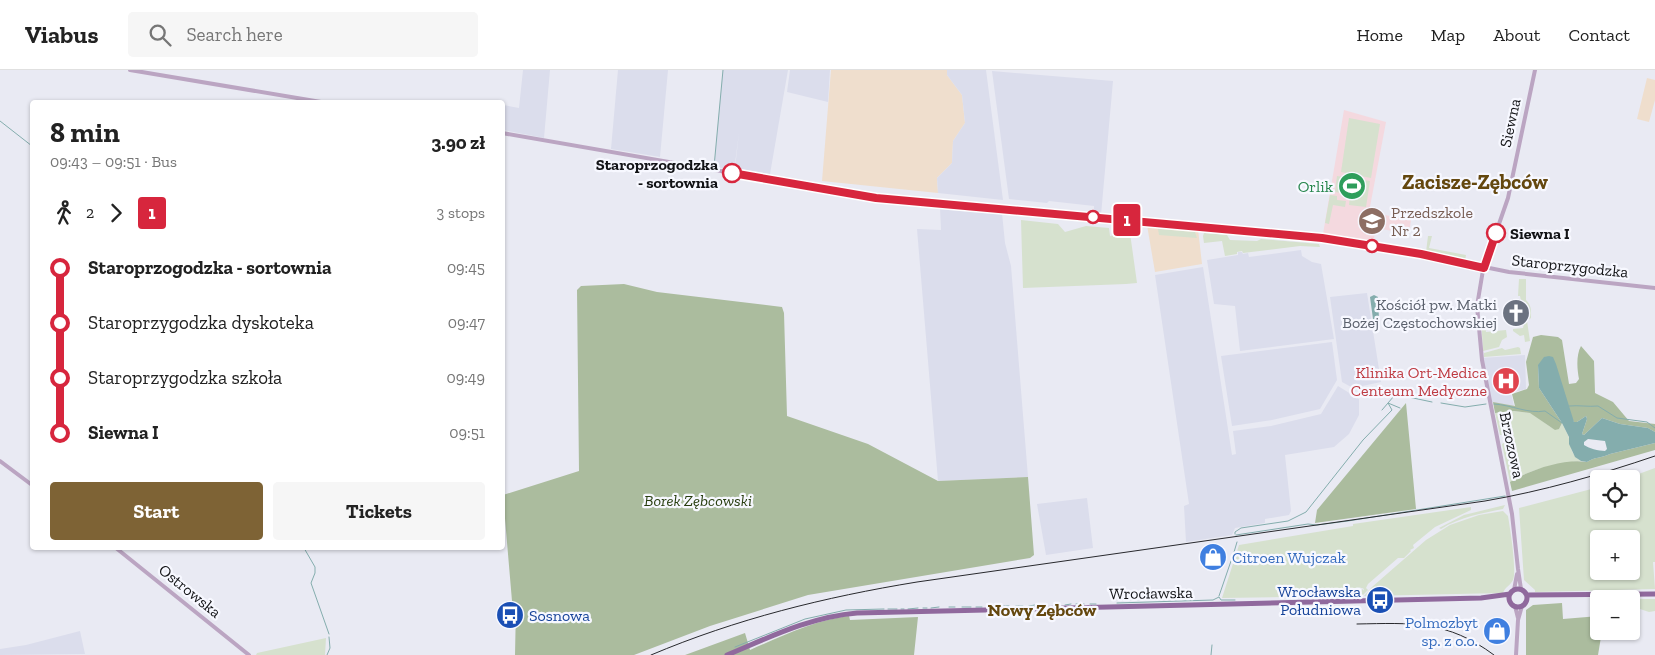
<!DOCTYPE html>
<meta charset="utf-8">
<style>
body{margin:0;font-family:"Zilla Slab",serif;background:#f6f6f6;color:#222;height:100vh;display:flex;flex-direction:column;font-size:19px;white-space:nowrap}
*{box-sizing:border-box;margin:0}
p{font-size:16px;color:#767676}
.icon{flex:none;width:28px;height:28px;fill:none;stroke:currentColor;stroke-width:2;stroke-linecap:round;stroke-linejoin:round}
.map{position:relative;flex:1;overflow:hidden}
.sheet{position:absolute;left:30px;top:30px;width:475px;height:450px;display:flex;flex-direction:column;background:#fff;border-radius:5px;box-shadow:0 1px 4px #0004}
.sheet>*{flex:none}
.badge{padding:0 10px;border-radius:4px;font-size:18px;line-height:32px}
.tools{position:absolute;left:1590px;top:400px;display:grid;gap:10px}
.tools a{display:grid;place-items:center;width:50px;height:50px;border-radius:5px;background:#fff;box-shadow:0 1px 4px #0004;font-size:25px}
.map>.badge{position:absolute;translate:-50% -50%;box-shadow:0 0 0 2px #fff}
.legs{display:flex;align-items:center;gap:8px;height:55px;padding:0 20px;font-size:16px}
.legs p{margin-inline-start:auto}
.head{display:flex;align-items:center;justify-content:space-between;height:85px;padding:0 20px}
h1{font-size:28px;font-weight:700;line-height:38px}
.cta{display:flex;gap:10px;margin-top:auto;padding:10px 20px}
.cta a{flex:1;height:58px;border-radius:5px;background:#7e6335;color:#fff;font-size:20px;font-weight:700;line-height:58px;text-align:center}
.cta a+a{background:#f6f6f6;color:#222}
ul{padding:0 20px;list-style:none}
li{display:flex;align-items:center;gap:18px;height:55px;font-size:19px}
li i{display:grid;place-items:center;width:8px;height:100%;margin:0 6px;background:currentColor}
li i::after{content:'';width:12px;height:12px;margin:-6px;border:4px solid;border-radius:50%;background:#fff}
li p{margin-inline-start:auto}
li:first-child i{background:linear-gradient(#0000 50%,currentColor 0)}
li:last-child i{background:linear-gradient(currentColor 50%,#0000 0)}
header{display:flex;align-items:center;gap:30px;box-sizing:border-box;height:70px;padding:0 25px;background:#fff;border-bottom:1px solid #e0e0e0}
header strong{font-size:24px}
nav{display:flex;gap:28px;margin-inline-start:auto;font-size:18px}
.search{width:350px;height:45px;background:#f6f6f6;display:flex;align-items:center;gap:12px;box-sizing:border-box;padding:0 18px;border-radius:5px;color:#767676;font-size:19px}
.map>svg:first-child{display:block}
</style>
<header>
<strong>Viabus</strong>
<div class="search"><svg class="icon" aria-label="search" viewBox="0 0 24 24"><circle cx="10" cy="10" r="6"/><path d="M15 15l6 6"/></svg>Search here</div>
<nav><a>Home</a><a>Map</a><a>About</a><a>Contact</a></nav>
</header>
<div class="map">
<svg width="1655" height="585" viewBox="0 0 1655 585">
<rect width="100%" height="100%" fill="#e9eaf3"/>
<path fill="#efdecd" d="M831,0H947V5L962,25L965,53L953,71L952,93L937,108L938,123L822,111Z
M1647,8L1655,10V30L1649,52L1637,49Z
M1147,155L1198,159L1202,194L1155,202Z"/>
<path fill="#dbddec" d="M523,0H550L544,68L503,60V35L519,38Z
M618,0H668L660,87L611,79Z
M723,0H788L770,104L735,98L739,63L734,101L714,96Z
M790,0H830L828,32L787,22Z
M947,0H986L1003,130L938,123L937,108L952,93L953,71L965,53L962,25L947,5Z
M992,1L1113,11L1101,145L1094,144V136L1049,131L1047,133L1009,129Z
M940,137L1002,143L1005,173L1011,196L1028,407L938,411L917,159L941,160Z
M1301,180L1302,186L1312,192L1321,194L1334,269L1240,281L1235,236L1214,234L1207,190L1238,185V182H1242L1243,184L1248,183L1249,187Z
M1203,197L1232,385L1236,384L1233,361L1271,356L1321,344L1338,316L1359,329V345L1349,364L1334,377L1285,385L1291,441L1289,445L1265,449V453L1235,458L1232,465L1186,472L1184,436L1189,434L1155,205Z
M1367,223L1381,312L1353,318L1342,312L1330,227Z
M1332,272L1337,310L1320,339L1272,350L1232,356L1221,286Z
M1525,285L1526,319L1511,323L1514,336L1491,332L1482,288Z
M1087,428L1093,478L1046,485L1037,434Z
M80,561L85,584L0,585V579L26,575Z"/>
<path fill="#f4d9df" d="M1344,40L1386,52L1369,142L1411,150L1409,164L1376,158L1373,173L1323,164Z"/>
<path fill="#d6e1ce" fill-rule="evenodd" d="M1349,48L1380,54L1371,108L1341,102Z
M1337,106L1370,111L1366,137L1349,135L1350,124L1335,122Z
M1330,125L1337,126V130L1346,131L1345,137L1333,135L1329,154L1325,153Z
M1021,150L1058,154L1065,162L1086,156L1109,158L1110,166L1130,163L1137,213L1126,214L1023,218Z
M1158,159L1195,162L1197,168L1159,165Z
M1204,163L1227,165L1230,170L1257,171L1261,169L1319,174L1320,177L1300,176L1243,183L1242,181L1237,182V184L1225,186L1222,171L1204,173L1203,166Z
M1428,166H1432L1429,178L1466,185L1465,191L1426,182Z
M1519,209H1526V230C1532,236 1531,241 1531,248L1527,251L1530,271L1525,272L1524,265L1520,266L1513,261V259L1523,258L1525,249L1520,226H1518Z
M1481,247L1484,248L1486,262L1506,260L1507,267L1502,270L1499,277L1483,281Z
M1518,277L1520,278L1521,284L1484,287V283L1502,278L1505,280Z
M1514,341L1531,343L1552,358L1559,359L1562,353C1564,357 1566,361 1568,365C1572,376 1569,383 1581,391C1557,393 1531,399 1510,412L1502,374L1509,370L1508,365H1500L1495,343Z
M1655,398V492H1653L1655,519L1535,522V520L1524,510L1519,438L1599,417V441H1631V409H1625ZM1599,469H1631V501H1599Z
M1505,435L1503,439C1482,443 1460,447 1441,459L1439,458L1464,445Z
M1471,437V440L1435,457L1413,475L1414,478L1410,480L1411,481L1404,488H1398L1368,514L1366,518L1368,520L1361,527H1353L1363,519L1364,521V519C1356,514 1348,522 1341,526L1222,528L1239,475L1353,456V454Z
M1503,441L1508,446C1510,458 1517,501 1513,510C1510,516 1505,517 1503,523L1364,526L1372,517L1426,470L1450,455L1479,445Z
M1636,529H1655V541L1649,542L1631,536Z
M326,568L325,585H256L257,583Z"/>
<path fill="#abbc9e" d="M624,214L657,222L782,237L784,243L787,346L868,374L938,411L1028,407L1034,485L1030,488L808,525L710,556L634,585H515L516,536L512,531L503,425L579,401L577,220L581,216Z
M1541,265L1558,267L1562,270L1569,314L1576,313L1579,309C1577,299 1576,285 1581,276L1594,291L1595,323L1613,332L1629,351L1655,354V362L1648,358L1620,354L1602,348L1584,365L1582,364L1587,349L1586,346L1577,352H1574L1538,295L1539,318L1562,353L1559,359L1555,360L1552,358L1530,343L1514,341L1495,343L1493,332L1515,336L1512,324L1527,319L1529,315L1526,292L1533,267Z
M1406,333L1416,439L1315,453L1317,440Z
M1655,373V380L1512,421L1510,412C1529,400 1565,388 1587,392C1594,387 1602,388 1610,384Z
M1562,533L1563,549L1599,546V561H1602L1598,585H1526V540L1533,535Z
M849,546L850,550L918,547L914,585H685L745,563L750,580C782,566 815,550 849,546Z"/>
<path fill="#84adad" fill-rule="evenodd" d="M1374,225L1378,227L1379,250L1376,252L1373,249L1370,227Z
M1549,286L1553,287L1556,294L1574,352H1577L1586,346L1587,349L1582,364L1584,365L1602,348L1620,354L1648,358L1655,362V373L1610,384C1602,388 1594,387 1587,392L1581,391L1575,387L1569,374V367L1562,353L1539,318L1538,295L1544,287ZM1588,369L1605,371L1607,379L1605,381C1599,381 1588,378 1584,375V372Z"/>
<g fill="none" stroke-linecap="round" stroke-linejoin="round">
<path stroke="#84adad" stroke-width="1" d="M0,51L32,76
M714,97L723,0
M1441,333L1465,337L1486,334
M1494,334C1512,335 1528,344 1545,341L1562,353
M1569,336C1579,335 1588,337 1598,336L1617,348L1647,352L1655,358
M1382,340L1388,333L1400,338
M1235,464V462L1241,458L1288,451L1306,442L1363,370L1392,340L1388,333L1394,326L1399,325L1432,332
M1236,465L1308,454L1317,455L1348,451L1505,426
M304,478L315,497V503L311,513L329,564
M1232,489L1237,472
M1219,526L1231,491
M1117,533L1213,530L1219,527L1221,530H1235
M1076,534H1084
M1090,534H1096
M1065,535L1071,534
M1004,536H1009
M1016,536H1023
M1029,536L1035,535
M949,537H955
M962,537H971
M976,537H982
M990,537L998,536
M923,538H927
M931,538L939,537
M888,539H897
M901,539H904
M908,539L918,538
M735,577L805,549L846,540L884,539
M327,585L330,578L329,567
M1211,585L1212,575"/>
<path stroke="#bba5c2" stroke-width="4" d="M130,0L321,32
M502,63L876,128L1320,168L1421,184L1509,202L1655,218
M0,391L32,415
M116,478L249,585
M1521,519L1518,499L1512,444L1482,290L1477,236L1483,200L1508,128L1535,0
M1514,520L1517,504
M1515,536L1518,548
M1516,585L1518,550L1522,536"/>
<path stroke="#90699d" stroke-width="5" d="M1509 528a9 9 0 1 1 18 0a9 9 0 1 1-18 0Z
M1527,525L1655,524
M727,585C770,567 810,547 857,543L1481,528L1510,524"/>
<path stroke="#28292d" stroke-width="1" d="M1357,554C1412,553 1447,550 1494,585
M651,585C736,549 825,527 917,512L1485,431C1543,421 1599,405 1655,386"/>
</g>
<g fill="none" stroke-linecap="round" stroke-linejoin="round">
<g stroke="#fff" stroke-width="11">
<path id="line-1" d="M732,103L876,128L1322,168L1421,184L1484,198L1496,163"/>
</g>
<use href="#line-1" stroke="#d7263d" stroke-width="8"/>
</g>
<defs>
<g id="stadium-disc" transform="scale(1.4375)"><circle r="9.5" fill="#2e9e5b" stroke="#f7f8ff"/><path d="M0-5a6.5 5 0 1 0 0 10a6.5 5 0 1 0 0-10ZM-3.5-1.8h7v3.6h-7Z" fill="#fff"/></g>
<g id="school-disc" transform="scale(1.4375)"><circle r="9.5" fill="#8d6e63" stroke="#f7f8ff"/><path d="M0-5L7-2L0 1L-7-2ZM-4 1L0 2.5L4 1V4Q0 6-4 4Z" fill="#fff"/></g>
<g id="church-disc" transform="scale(1.4375)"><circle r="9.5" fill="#6b7280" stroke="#f7f8ff"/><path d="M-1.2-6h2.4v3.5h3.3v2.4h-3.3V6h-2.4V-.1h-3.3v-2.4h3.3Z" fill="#fff"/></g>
<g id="hospital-disc" transform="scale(1.4375)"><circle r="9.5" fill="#e0444e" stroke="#f7f8ff"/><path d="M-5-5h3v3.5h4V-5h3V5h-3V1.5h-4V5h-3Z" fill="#fff"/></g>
<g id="shop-disc" transform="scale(1.4375)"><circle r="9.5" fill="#3f7fe0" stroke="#f7f8ff"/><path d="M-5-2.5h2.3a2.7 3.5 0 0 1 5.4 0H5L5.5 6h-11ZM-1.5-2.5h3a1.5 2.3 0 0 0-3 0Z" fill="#fff"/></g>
<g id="bus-disc" transform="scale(1.4375)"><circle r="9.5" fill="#1a4fb4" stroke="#f7f8ff"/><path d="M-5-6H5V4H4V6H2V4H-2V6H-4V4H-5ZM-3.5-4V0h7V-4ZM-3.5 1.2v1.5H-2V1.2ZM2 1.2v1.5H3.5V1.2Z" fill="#fff"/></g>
</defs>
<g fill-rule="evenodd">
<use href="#stadium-disc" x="1352" y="116"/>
<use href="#school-disc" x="1372" y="151"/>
<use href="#church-disc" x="1516" y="243"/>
<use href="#hospital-disc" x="1506" y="311"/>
<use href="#shop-disc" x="1213" y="487"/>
<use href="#bus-disc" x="1380" y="530"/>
<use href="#bus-disc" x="510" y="545"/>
<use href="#shop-disc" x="1497" y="561"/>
</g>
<g fill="#fff" stroke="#d7263d" stroke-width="2.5">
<circle cx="732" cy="103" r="9"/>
<circle cx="1093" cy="147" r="6"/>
<circle cx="1496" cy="163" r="9"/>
<circle cx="1372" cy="176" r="6"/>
</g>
<g text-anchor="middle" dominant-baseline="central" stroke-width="4.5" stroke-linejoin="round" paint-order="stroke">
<g font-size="16" fill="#121316" stroke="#f7f8ff">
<text transform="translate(1510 53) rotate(-78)">Siewna</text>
<text transform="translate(1570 196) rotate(6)">Staroprzygodzka</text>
<text transform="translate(1512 375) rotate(78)">Brzozowa</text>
<text transform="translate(190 521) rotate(39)">Ostrowska</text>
<text transform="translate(1151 523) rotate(-1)">Wrocławska</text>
</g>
<g font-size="16" font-weight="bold" fill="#121316" stroke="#f7f8ff" text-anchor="end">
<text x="718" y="94">Staroprzogodzka<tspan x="718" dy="18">- sortownia</tspan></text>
<text x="1510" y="163" text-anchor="start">Siewna I</text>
</g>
<g font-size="16" fill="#27864d" stroke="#f7f8ff" text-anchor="end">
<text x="1333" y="116">Orlik</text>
</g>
<g font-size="16" fill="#785e54" stroke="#f7f8ff" text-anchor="start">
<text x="1391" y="142">Przedszkole<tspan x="1391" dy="18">Nr 2</tspan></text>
</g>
<g font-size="16" fill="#5b616d" stroke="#f7f8ff" text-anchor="end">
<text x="1497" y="234">Kościół pw. Matki<tspan x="1497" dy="18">Bożej Częstochowskiej</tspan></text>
</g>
<g font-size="16" fill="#be3a42" stroke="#f7f8ff" text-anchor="end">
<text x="1487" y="302">Klinika Ort-Medica<tspan x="1487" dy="18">Centeum Medyczne</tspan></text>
</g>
<g font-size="16" font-style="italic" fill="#273d0e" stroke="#f7f8ff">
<text x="698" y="430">Borek Zębcowski</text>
</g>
<g font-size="16" fill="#366cbe" stroke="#f7f8ff" text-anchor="start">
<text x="1232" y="487">Citroen Wujczak</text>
<text x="1478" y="552" text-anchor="end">Polmozbyt<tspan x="1478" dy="18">sp. z o.o.</tspan></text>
</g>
<g font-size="16" fill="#164399" stroke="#f7f8ff" text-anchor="end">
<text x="1361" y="521">Wrocławska<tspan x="1361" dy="18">Południowa</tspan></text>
<text x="529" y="545" text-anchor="start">Sosnowa</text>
</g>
<g font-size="18" font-weight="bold" fill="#64470e" stroke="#f7f8ff">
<text x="1042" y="540">Nowy Zębców</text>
</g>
<g font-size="21" font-weight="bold" fill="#64470e" stroke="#f7f8ff">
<text x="1475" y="111">Zacisze-Zębców</text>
</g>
</g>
</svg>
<div class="tools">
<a><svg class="icon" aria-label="locate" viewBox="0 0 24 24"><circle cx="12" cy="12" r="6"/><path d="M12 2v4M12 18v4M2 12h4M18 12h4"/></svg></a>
<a>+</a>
<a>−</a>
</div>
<b class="badge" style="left:1127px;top:150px;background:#d7263d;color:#fff">1</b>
<section class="sheet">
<div class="head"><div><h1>8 min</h1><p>09:43 – 09:51 · Bus</p></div><b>3.90 zł</b></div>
<div class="legs"><svg class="icon" aria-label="walk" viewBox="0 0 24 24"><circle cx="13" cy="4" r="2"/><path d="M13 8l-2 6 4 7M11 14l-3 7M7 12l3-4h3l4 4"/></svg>2<svg class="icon" aria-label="forward" viewBox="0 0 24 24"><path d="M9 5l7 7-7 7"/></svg><b class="badge" style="background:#d7263d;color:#fff">1</b><p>3 stops</p></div>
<ul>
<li><i style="color:#d7263d"></i><b>Staroprzogodzka - sortownia</b><p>09:45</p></li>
<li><i style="color:#d7263d"></i><span>Staroprzygodzka dyskoteka</span><p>09:47</p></li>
<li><i style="color:#d7263d"></i><span>Staroprzygodzka szkoła</span><p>09:49</p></li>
<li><i style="color:#d7263d"></i><b>Siewna I</b><p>09:51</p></li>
</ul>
<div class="cta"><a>Start</a><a>Tickets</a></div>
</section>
</div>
